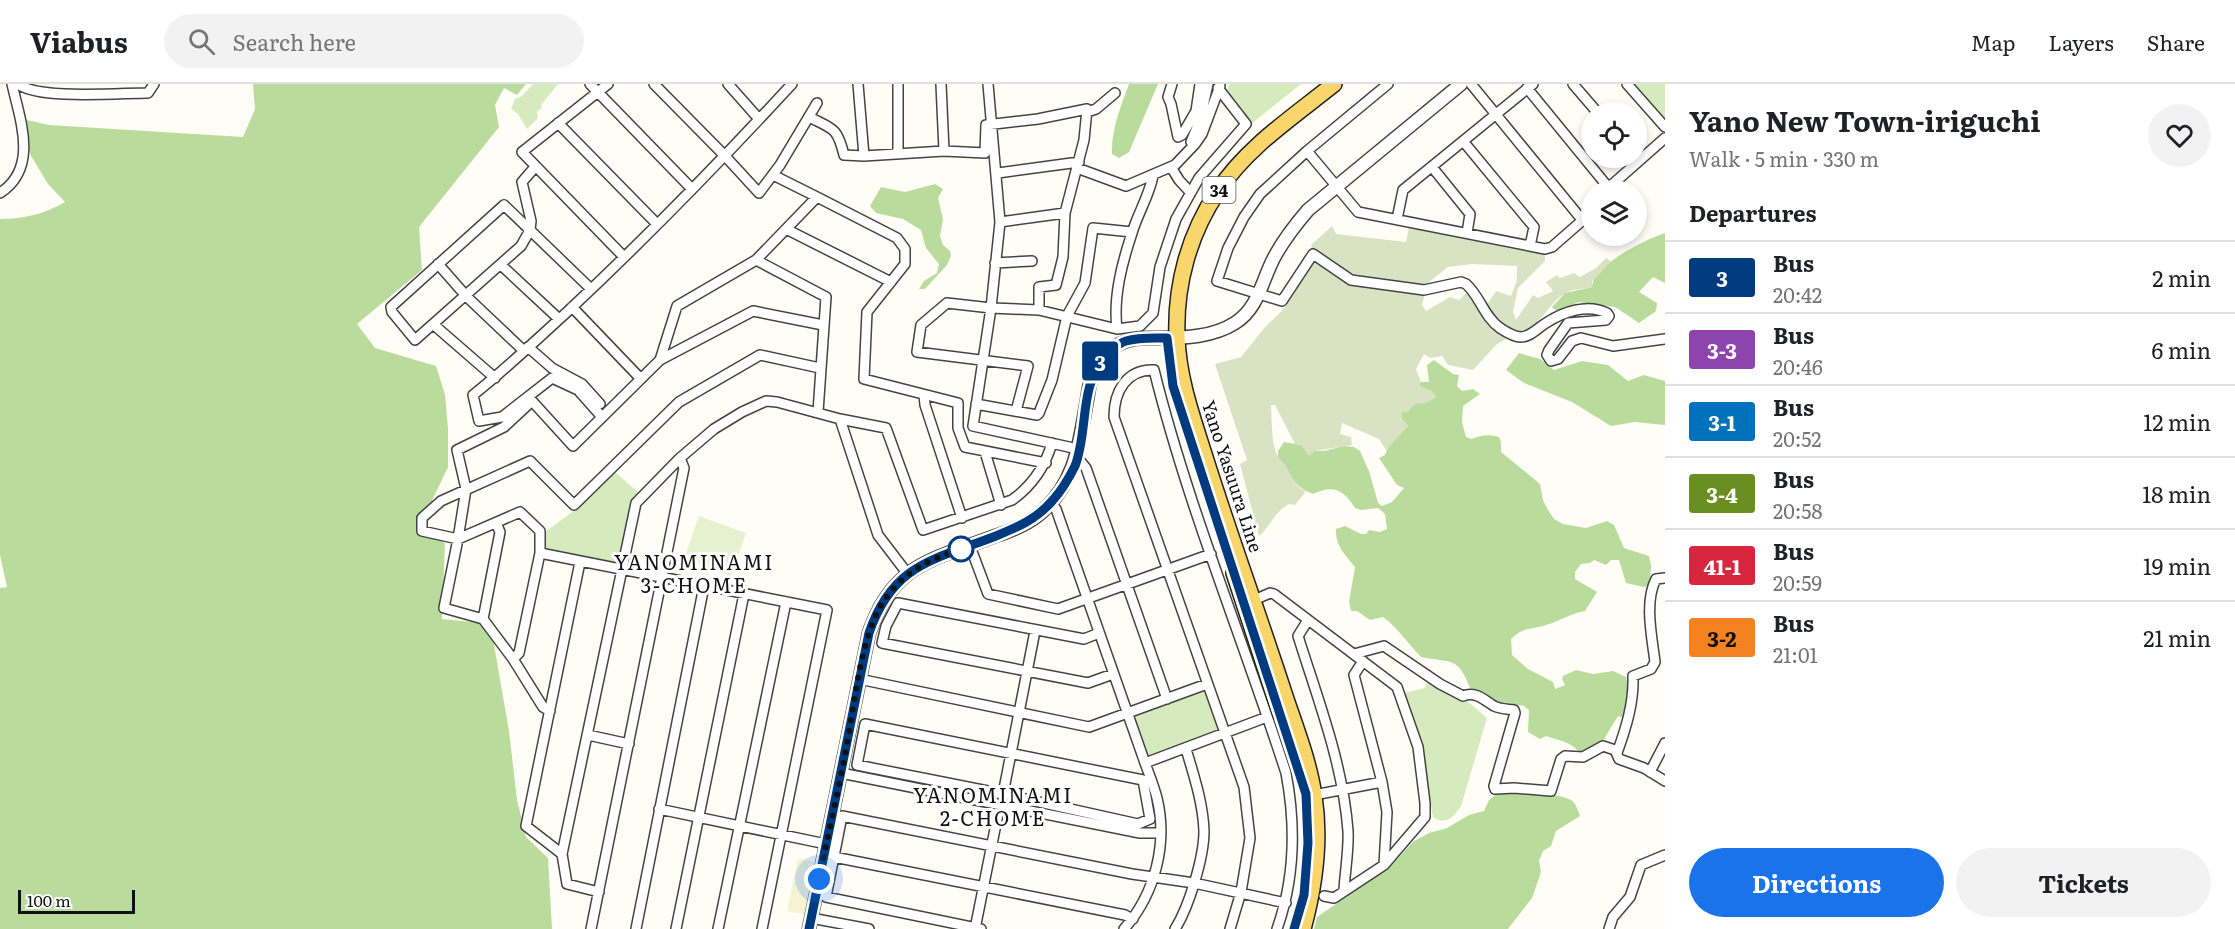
<!DOCTYPE html>
<meta charset="utf-8">
<style>
body{margin:0;font-family:Literata,serif;background:#f2f2f2;color:#202124;height:100vh;display:flex;flex-direction:column;font-size:22px;white-space:nowrap}
*{box-sizing:border-box;margin:0}
p{font-size:20px;color:#757577}
.icon{flex:none;width:33px;height:33px;fill:none;stroke:currentColor;stroke-width:2;stroke-linecap:round;stroke-linejoin:round}
.map{position:relative;flex:1;overflow:hidden}
.sheet{display:flex;flex-direction:column;background:#fff;width:570px}
.sheet>*{flex:none}
.badge{padding:0 12px;border-radius:4px;font-size:21px;line-height:39px}
.tools{position:absolute;left:1581px;top:18px;display:grid;gap:12px}
.tools a{display:grid;place-items:center;width:66px;height:66px;border-radius:50%;background:#fff;box-shadow:0 3px 9px #0003;font-size:30px}
.scale{position:absolute;left:18px;bottom:15px;width:117px;box-sizing:border-box;padding-left:6px;border:3px solid #111;border-top:0;font-size:16px;line-height:21px;white-space:nowrap;color:#111;-webkit-text-stroke:4px #fff;paint-order:stroke}
.you{position:absolute;width:30px;height:30px;margin:-15px;border:4px solid #fff;border-radius:50%;background:#1a73e8;box-shadow:0 0 0 9px #1a73e833}
.map>.badge{position:absolute;translate:-50% -50%;box-shadow:0 0 0 3px #fff}
h2{padding:0 24px;font-size:22px;line-height:54px}
.round{display:grid;place-items:center;flex:none;width:63px;height:63px;border-radius:32px;background:#f2f2f2}
.headline{display:flex;align-items:center;justify-content:space-between;height:102px;padding:0 24px}
h1{font-size:28px;font-weight:700;line-height:45px}
.cta{display:flex;gap:12px;margin-top:auto;padding:12px 24px}
.cta a{flex:1;height:69px;border-radius:36px;background:#1a73e8;color:#fff;font-size:24px;font-weight:700;line-height:69px;text-align:center}
.cta a+a{background:#f2f2f2;color:#202124}
ul{padding:0;list-style:none}
li{display:flex;align-items:center;gap:18px;height:72px;padding:0 24px;border-top:2px solid #e0e0e0}
li div{flex:1}
li b{display:block;font-size:22px}
li em{font-style:normal}
li .badge{min-width:66px;font-weight:700;text-align:center}
header{display:flex;align-items:center;gap:36px;box-sizing:border-box;height:84px;padding:0 30px;background:#fff;border-bottom:2px solid #e0e0e0}
header strong{font-size:28px}
nav{display:flex;gap:33px;margin-inline-start:auto;font-size:21px}
.search{width:420px;height:54px;background:#f2f2f2;display:flex;align-items:center;gap:15px;box-sizing:border-box;padding:0 21px;border-radius:33px;color:#757577;font-size:22px}
main{display:flex;flex:1;min-height:0}
.map>svg:first-child{display:block}
</style>
<header>
<strong>Viabus</strong>
<div class="search"><svg class="icon" aria-label="search" viewBox="0 0 24 24"><circle cx="10" cy="10" r="6"/><path d="M15 15l6 6"/></svg>Search here</div>
<nav><a>Map</a><a>Layers</a><a>Share</a></nav>
</header>
<main>
<div class="map">
<svg width="1665" height="845" viewBox="0 0 1665 845">
<rect width="100%" height="100%" fill="#fffdf5"/>
<path fill="#f6f3d4" d="M798,774L814,778L804,830L787,827Z"/>
<path fill="#d5ebbd" d="M533,0H558L541,21L542,24L537,28L538,34L527,45L518,30L511,25L515,15L522,12Z
M1230,0H1301L1251,40L1227,6Z
M1633,0H1665V39Z
M614,387L640,410L632,418L619,477L615,481L546,466L543,462L545,448L572,428Z
M1428,596L1464,614L1487,634L1461,722C1454,733 1446,742 1433,733L1424,684L1404,609L1425,604Z
M1203,606L1207,608L1220,644L1217,649L1151,673L1146,670L1134,636L1136,632Z"/>
<path fill="#b9dc9c" d="M253,0H526L517,11L504,4L495,21L499,43L419,143L422,186L357,240L375,264L436,282L445,311L448,345V383L417,448L445,459L442,535L481,539L493,555L509,647L517,716L526,753L548,774L552,845H0V504L7,503L0,471V135C24,135 44,130 65,118L48,100L30,70L27,36L49,41L243,53L255,25Z
M1129,0H1158L1129,68L1119,74L1112,70C1111,46 1121,22 1129,0Z
M935,100L943,105L938,114L943,135L940,152L943,161L950,167L951,172L947,181L925,205H919L924,197L937,189L939,180L926,164L921,146L903,135L876,129L870,122L881,103L905,108Z
M1665,149V199L1653,193L1639,208L1657,219L1656,227L1639,239L1615,223L1579,218L1556,227L1552,223L1565,209L1592,203C1594,180 1645,156 1665,149Z
M1519,269L1540,275L1554,286L1582,277L1608,281L1628,297L1644,291L1665,297V341L1635,338L1611,342L1572,318L1524,299L1506,286Z
M1434,276L1453,290L1459,291L1457,302L1462,307L1473,305L1480,310L1463,322L1462,338L1466,353L1471,355C1481,351 1489,350 1499,353L1501,358V368L1540,400L1543,416L1548,426L1554,435L1563,440L1586,444L1607,437L1614,441L1624,464L1649,472L1651,481L1650,501L1644,503L1626,499L1619,476H1611L1606,481L1594,476L1590,479L1581,480L1575,488V495L1597,508L1585,527C1569,530 1558,538 1543,542C1528,546 1524,543 1511,555L1512,571L1528,585L1553,598L1555,605L1565,601L1562,595L1563,592L1576,586L1593,590L1613,587L1626,593L1629,608L1624,634L1618,632L1601,660L1579,668C1571,658 1558,656 1546,652L1540,655L1528,648L1529,626L1524,622L1497,617L1470,604C1458,572 1451,579 1421,573C1408,560 1398,544 1383,533L1370,536L1357,527H1351L1349,518L1355,483C1345,471 1335,461 1336,445L1345,442L1361,450H1366L1369,446L1380,448L1387,445L1385,430L1378,424L1361,426L1355,424C1344,406 1333,400 1313,410C1287,399 1295,391 1278,374V367L1284,358L1301,361L1315,367H1324L1344,362L1354,363L1360,367L1369,387L1378,419L1382,422L1392,418L1404,404L1397,401L1379,374L1385,371L1389,361L1408,342L1402,335V328L1415,320L1436,313L1431,307L1418,302L1421,298H1429L1427,281Z
M1498,709C1515,710 1557,708 1571,716C1576,719 1578,727 1580,732L1556,747L1551,762L1543,767L1539,777L1541,788L1532,814L1508,845H1314L1317,833L1390,783L1414,757L1429,749L1447,744L1469,731L1484,727L1489,716Z"/>
<path fill="#d9e3c4" d="M1332,142L1336,150L1406,158L1409,143L1545,170V177L1518,204L1513,228L1516,236L1533,211L1538,214L1553,207L1546,198L1557,191L1560,194L1574,189L1580,193L1596,184L1606,174L1611,177L1592,198V203C1584,205 1571,205 1564,210C1544,222 1533,261 1505,243C1496,237 1492,232 1486,222L1496,207L1511,212L1517,196V182L1472,180L1448,183L1424,202L1350,191L1312,164L1311,161Z
M1312,175L1349,196L1425,209L1422,221L1426,227L1450,213L1459,216L1468,207L1509,253L1496,261L1473,286L1448,281L1442,272L1430,274L1424,270L1416,285L1421,298L1419,302L1431,307L1436,313L1426,319L1415,320L1408,328H1402V335L1408,342L1386,366L1379,355L1342,339L1340,350L1351,353L1352,361L1315,367L1309,372L1301,361L1295,360L1275,321H1271C1272,335 1271,363 1279,374C1280,377 1284,379 1285,381C1292,392 1293,402 1306,407L1295,421L1289,420C1273,429 1272,441 1259,452L1240,380L1247,376L1215,280L1241,273L1265,243L1285,224Z"/>
<path fill="#e6f2cf" d="M699,432L746,449L731,492L684,475Z"/>
<g fill="none" stroke-linecap="round" stroke-linejoin="round">
<g stroke="#444" stroke-width="12">
<path id="minor" d="M18,0C39,16 119,9 148,9L154,0
M590,0L692,105
M608,0L522,68L624,173
M654,0L725,72L759,109L780,81L817,19
M728,0L759,35
M858,0L864,72
M898,0V69
M941,0L944,67
M988,0L1000,138L991,224L973,342L1078,365
M1172,0L1168,13L1171,20L1178,53L1182,51L1196,27L1200,0
M1388,0L1307,67L1260,110L1244,133L1228,164L1217,197L1282,217L1313,170L1351,196L1424,206L1461,198L1466,200C1480,212 1484,233 1500,244C1506,248 1514,253 1521,253C1530,253 1538,244 1546,239C1563,228 1587,219 1607,229L1609,232L1606,236L1568,239L1549,266L1547,271L1551,277L1558,275L1572,257L1581,254L1613,262L1665,255
M1471,0L1583,137
M1573,0L1597,28
M1627,0L1665,43
M1527,4L1608,103
M1087,28L1096,25L1115,9
M809,33C833,45 837,43 844,71L864,72L944,67L985,69L986,41L1038,35L1087,25L1084,56L1065,129L1063,173L1056,201L1039,203V226
M558,39L657,140
M1463,57L1534,143L1530,162
M1191,58L1200,36L1208,0
M1307,67L1358,128L1545,165L1552,163L1592,128
M535,83L522,98L531,137L530,146L521,162L415,256L392,228L391,223L504,121L591,205
M1171,83L1179,96L1190,108
M1432,83L1470,130L1467,149
M1077,84L1126,102L1175,81L1195,60L1202,50L1220,2
M998,89L1079,78
M773,91L817,113
M1606,106L1665,54
M0,109C39,84 20,36 12,0
M1397,135L1403,106L1533,0
M1000,138L1065,129
M786,145L891,198
M756,176L826,213L818,328
M995,179L1032,177
M438,180L467,213L524,267
M501,181L559,235
M572,223L641,295
M434,241L495,294
M1117,245L1140,242L1153,229L1160,183L1176,135L1199,94L1246,40L1218,4
M528,263L552,284L582,300L600,320
M660,276L677,222L756,176L817,113L897,154L905,165V180L867,228L864,295L958,319V344L965,363L1046,379
M924,311L925,321L962,434
M976,320L1037,331L1039,329L1052,296L1067,232L1085,199L1093,144L1132,148
M1016,327L1028,282L917,268L921,241L947,219L991,224L1039,226L1117,245C1113,213 1122,179 1132,149C1138,129 1149,112 1153,92
M602,333L578,306L552,294L502,333L479,337L473,311C506,285 535,257 566,229C644,156 719,79 792,0
M840,335L886,344L923,446L1012,416C1033,401 1045,383 1052,359
M985,368L1001,421
M1077,373L1086,384L1167,615
M1050,419L1056,425L1145,679C1149,690 1154,702 1157,714C1168,760 1155,810 1124,845
M496,439L500,448L483,535L513,575L543,623L550,627
M970,462L988,510L1058,525L1211,470
M540,469L827,526L762,845
M580,478L526,742L562,770L567,800L599,808
M1254,516L1270,509L1274,510L1397,603L1418,663L1425,719V733L1384,781L1334,814L1324,812
M483,535L444,524L458,455L466,405L457,366L504,343L532,317L573,362L660,276L753,227L823,241
M1308,536L1298,552C1318,616 1343,680 1348,747C1349,766 1345,787 1344,806
M1099,549L1084,555L898,519L886,542L882,559L1088,599L1113,590
M1354,570L1384,562L1440,600L1463,612C1476,607 1484,616 1494,622C1500,625 1507,625 1514,626L1515,629L1494,702L1495,705L1514,704L1551,707L1561,675L1565,672L1583,673L1603,662L1615,666L1619,675L1644,684L1665,697
M513,575L519,569L540,469V447L520,428L458,455L422,447V434L441,417L530,377L574,421L679,318L760,271L820,284
M1363,577L1354,591L1382,698L1387,728L1384,781
M859,595L1089,643L1207,600
M865,640L1143,696L1150,735L1138,740L1003,710L857,681Z
M588,651L629,660
M1617,669C1626,644 1634,619 1633,592L1651,585L1655,578C1652,553 1644,518 1656,495L1665,494
M1145,679L1267,633
M1650,688L1665,659
M841,689L1140,749H1160
M1003,710L1035,547
M1314,711L1382,698
M659,725L826,760
M562,770L636,419L680,374L714,345L742,328L766,317L777,318L840,335L878,451L907,489
M834,773L1125,831L1133,835
M811,834L869,845
M591,845L684,384L680,374
M636,845L704,502
M676,845L744,510
M718,845L786,518
M975,845L1000,720
M981,845L826,813L842,732L1132,790L1194,799L1286,819
M1175,845C1189,823 1204,773 1204,747C1203,719 1194,692 1186,665
M1230,845L1241,808L1250,754L1244,703L1114,333C1114,308 1126,285 1154,286C1188,423 1243,555 1286,689C1296,742 1295,794 1277,845
M1609,845L1613,833L1630,813L1641,781L1665,771"/>
</g>
<g stroke="#444" stroke-width="15">
<path id="tertiary" d="M809,845L869,549C893,479 933,476 995,452C1013,446 1029,440 1043,427C1077,395 1079,359 1087,316C1089,303 1091,288 1100,278C1106,270 1115,261 1124,258C1135,253 1148,254 1160,254C1185,254 1213,253 1235,239C1260,223 1262,194 1276,170C1285,154 1296,140 1308,126L1461,0"/>
</g>
<g stroke="#222" stroke-width="18">
<path id="primary" d="M1234,489L1280,629
M1303,845C1315,801 1321,757 1314,712C1309,677 1295,642 1284,609C1258,529 1229,450 1204,370C1192,332 1178,293 1177,253C1175,201 1189,150 1218,107C1247,63 1293,33 1334,0"/>
</g>
<use href="#minor" stroke="#fff" stroke-width="9"/>
<use href="#tertiary" stroke="#fff" stroke-width="12"/>
<use href="#primary" stroke="#f9d66b" stroke-width="15"/>
</g>
<g fill="none" stroke-linecap="round" stroke-linejoin="round">
<g stroke="#fff" stroke-width="14">
<path id="line" d="M809,845L869,549C893,479 934,476 996,452C1018,443 1037,435 1053,416C1062,406 1069,394 1075,382C1089,346 1078,299 1108,270C1113,265 1119,259 1126,257C1139,253 1153,254 1167,254L1173,302L1306,710L1308,759L1304,811L1294,845"/>
</g>
<use href="#line" stroke="#003b80" stroke-width="9"/>
<path stroke="#111" stroke-width="6" stroke-dasharray="0 10.8" d="M819,795C828,750 839,705 847,660C855,617 861,548 886,514C905,487 930,475 961,465"/>
</g>
<circle fill="#fff" stroke="#003b80" stroke-width="3" cx="961" cy="465" r="12"/>
<g text-anchor="middle" dominant-baseline="central" stroke-width="6" stroke-linejoin="round" paint-order="stroke">
<rect fill="#fff" stroke="#585858" stroke-width="1.5" x="1202.5" y="93" width="33" height="26" rx="4.5"/>
<g font-size="16" font-weight="bold" fill="#111">
<text x="1219" y="106">34</text>
</g>
<g font-size="18" fill="#111" stroke="#fff">
<text transform="translate(1233 392) rotate(72)">Yano Yasuura Line</text>
</g>
<g font-size="20" letter-spacing="1.5" fill="#111" stroke="#fff">
<text x="694" y="477">YANOMINAMI<tspan x="694" dy="23">3-CHOME</tspan></text>
<text x="993" y="710">YANOMINAMI<tspan x="993" dy="23">2-CHOME</tspan></text>
</g>
</g>
</svg>
<div class="tools">
<a><svg class="icon" aria-label="locate" viewBox="0 0 24 24"><circle cx="12" cy="12" r="6"/><path d="M12 2v4M12 18v4M2 12h4M18 12h4"/></svg></a>
<a><svg class="icon" aria-label="layers" viewBox="0 0 24 24"><path d="M12 4l9 5-9 5-9-5zM3 14l9 5 9-5"/></svg></a>
</div>
<div class="scale">100 m</div>
<div class="you" style="left:819px;top:795px"></div>
<b class="badge" style="left:1100px;top:277px;background:#003b80;color:#fff">3</b>
</div>
<section class="sheet">
<div class="headline"><div><h1>Yano New Town-iriguchi</h1><p>Walk · 5 min · 330 m</p></div><a class="round"><svg class="icon" aria-label="heart" viewBox="0 0 24 24"><path d="M12 20l-8-8c-3-5 5-10 8-4 3-6 11-1 8 4z"/></svg></a></div>
<h2>Departures</h2>
<ul>
<li><span class="badge" style="background:#003b80;color:#fff">3</span><div><b>Bus</b><p>20:42</p></div><em>2 min</em></li>
<li><span class="badge" style="background:#8e44ad;color:#fff">3-3</span><div><b>Bus</b><p>20:46</p></div><em>6 min</em></li>
<li><span class="badge" style="background:#0072bc;color:#fff">3-1</span><div><b>Bus</b><p>20:52</p></div><em>12 min</em></li>
<li><span class="badge" style="background:#6b8e23;color:#fff">3-4</span><div><b>Bus</b><p>20:58</p></div><em>18 min</em></li>
<li><span class="badge" style="background:#d7263d;color:#fff">41-1</span><div><b>Bus</b><p>20:59</p></div><em>19 min</em></li>
<li><span class="badge" style="background:#f58220;color:#111">3-2</span><div><b>Bus</b><p>21:01</p></div><em>21 min</em></li>
</ul>
<div class="cta"><a>Directions</a><a>Tickets</a></div>
</section>
</main>
